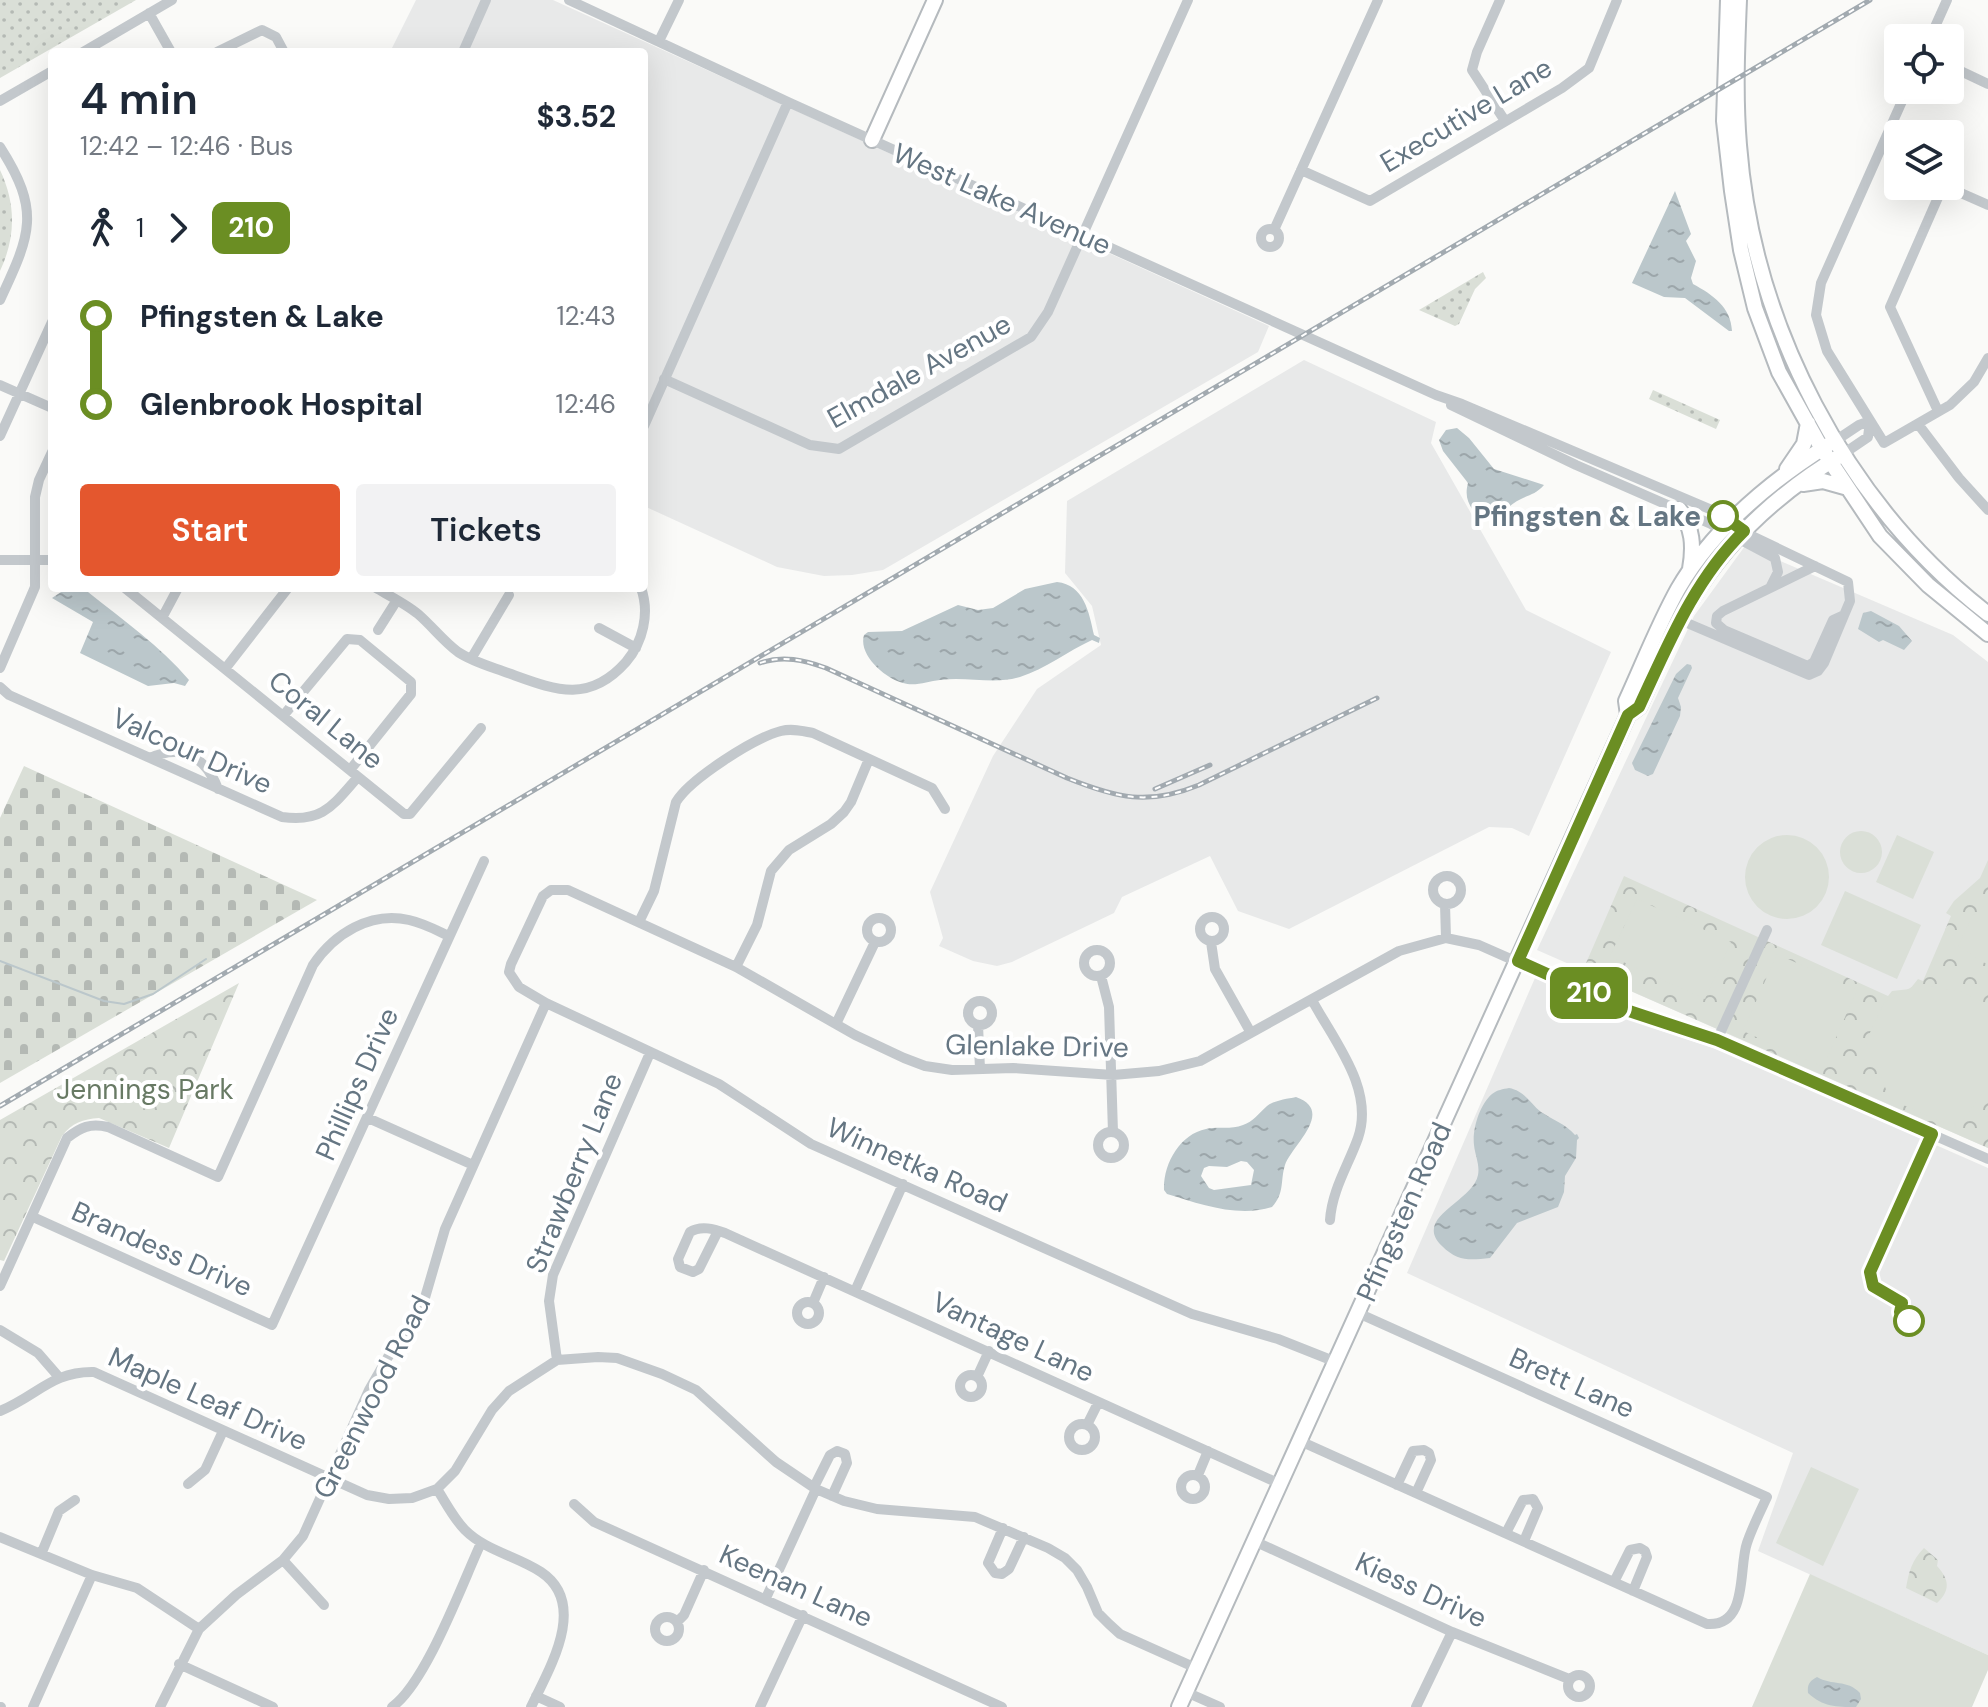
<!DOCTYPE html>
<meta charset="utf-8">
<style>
body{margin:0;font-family:"DM Sans",sans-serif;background:#f2f2f3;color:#1f2937;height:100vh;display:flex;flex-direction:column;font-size:30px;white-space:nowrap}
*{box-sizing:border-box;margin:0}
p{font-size:26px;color:#747a83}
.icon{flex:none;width:44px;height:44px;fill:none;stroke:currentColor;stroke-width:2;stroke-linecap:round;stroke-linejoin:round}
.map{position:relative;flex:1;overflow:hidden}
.drawer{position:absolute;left:48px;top:48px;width:600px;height:544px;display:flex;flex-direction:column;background:#fff;border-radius:8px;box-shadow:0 8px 32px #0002}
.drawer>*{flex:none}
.badge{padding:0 16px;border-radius:12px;font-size:28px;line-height:52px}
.fabs{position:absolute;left:1884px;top:24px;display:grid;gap:16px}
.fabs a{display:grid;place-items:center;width:80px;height:80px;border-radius:8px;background:#fff;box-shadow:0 8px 32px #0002;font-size:40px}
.map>.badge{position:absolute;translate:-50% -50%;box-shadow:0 0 0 4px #fff}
.legs{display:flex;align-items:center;gap:12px;height:88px;padding:0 32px;font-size:26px}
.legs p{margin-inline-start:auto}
.head{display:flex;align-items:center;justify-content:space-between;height:136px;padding:0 32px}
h1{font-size:44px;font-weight:600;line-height:60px}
.cta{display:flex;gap:16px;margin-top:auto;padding:16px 32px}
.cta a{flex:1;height:92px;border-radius:8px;background:#e4572e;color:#fff;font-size:32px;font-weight:600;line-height:92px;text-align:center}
.cta a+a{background:#f2f2f3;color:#1f2937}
ul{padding:0 32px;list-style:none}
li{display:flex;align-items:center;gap:28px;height:88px;font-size:30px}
li i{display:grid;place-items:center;width:12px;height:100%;margin:0 10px;background:currentColor}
li i::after{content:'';width:20px;height:20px;margin:-10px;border:6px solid;border-radius:50%;background:#fff}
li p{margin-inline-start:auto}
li:first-child i{background:linear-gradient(#0000 50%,currentColor 0)}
li:last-child i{background:linear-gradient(currentColor 50%,#0000 0)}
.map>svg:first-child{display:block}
</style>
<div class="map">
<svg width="1988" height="1707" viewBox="0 0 1988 1707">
<defs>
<pattern id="grass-dots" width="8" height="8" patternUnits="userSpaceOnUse" patternTransform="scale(2)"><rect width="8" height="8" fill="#dadfd7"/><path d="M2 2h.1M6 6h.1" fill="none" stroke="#b4b9b4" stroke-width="1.8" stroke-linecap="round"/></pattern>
<pattern id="forest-crowns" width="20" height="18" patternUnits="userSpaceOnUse" patternTransform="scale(2)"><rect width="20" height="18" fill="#dadfd7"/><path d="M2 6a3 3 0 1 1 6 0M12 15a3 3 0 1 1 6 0" fill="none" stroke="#b4b9b4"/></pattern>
<pattern id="cemetery-stones" width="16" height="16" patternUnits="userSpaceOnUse" patternTransform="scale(2)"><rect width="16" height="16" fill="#dadfd7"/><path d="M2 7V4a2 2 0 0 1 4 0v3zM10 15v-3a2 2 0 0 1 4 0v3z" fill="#b4b9b4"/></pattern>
<pattern id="water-ripples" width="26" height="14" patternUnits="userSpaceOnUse" patternTransform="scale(2)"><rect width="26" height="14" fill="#bbc7cb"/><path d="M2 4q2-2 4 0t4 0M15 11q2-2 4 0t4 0" fill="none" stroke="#9ca6aa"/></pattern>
</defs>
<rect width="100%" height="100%" fill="#fafaf8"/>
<path fill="#e8e9e9" d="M416,0H553L1269,326L1258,352L883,570L852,575L824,576L777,567L644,506V52H390Z
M1304,360L1436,422L1431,443L1526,610L1611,652L1529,836L1512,828L1489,827L1289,929L1238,911L1210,856L1122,897L1114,913L1012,962L997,966L973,961L939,946L943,938L930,892L993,756L1037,689L1101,645L1092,606L1065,573L1067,501Z
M1745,546L1953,635L1988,662V1148L1537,950L1694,616Z
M1535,978L1647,1026L1725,1052L1988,1168V1655L1758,1551L1793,1453L1407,1273Z"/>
<path fill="url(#grass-dots)" d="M0,0H136L0,78Z
M0,170C16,204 16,237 0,271Z
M1483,272L1486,278L1475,289L1459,324L1455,326L1419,310Z
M1653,390L1720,420L1716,429L1649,399Z"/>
<path fill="url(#forest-crowns)" d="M1988,860V1148L1583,970L1624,876L1888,996L1892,991L1910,989L1918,979L1923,981L1951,916L1946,913L1954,901L1980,878Z
M239,983L169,1148L99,1118C83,1119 72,1123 62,1136L4,1261L0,1260V1120Z
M1924,1548L1938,1560L1937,1566C1949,1579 1951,1590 1937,1603L1906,1588C1909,1571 1912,1560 1924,1548Z"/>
<path fill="url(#cemetery-stones)" d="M24,766L317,900L0,1083V818Z"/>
<path fill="#dadfd7" d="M1840 852a21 21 0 1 1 42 0a21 21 0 1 1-42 0Z
M1745 877a42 42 0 1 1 84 0a42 42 0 1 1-84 0Z
M1897,835L1934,852L1913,899L1876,882Z
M1845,891L1921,925L1897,979L1821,945Z
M1637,899L1731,942L1705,999L1610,956Z
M1988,903V965L1958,946L1973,915Z
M1777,954L1857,990L1823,1067L1743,1031Z
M1917,984L1962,992L1988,1004V1085L1957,1129L1890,1099L1866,1041L1884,1003Z
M1811,1467L1859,1489L1823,1566L1776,1543Z
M1810,1574L1988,1655V1670L1972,1707H1752Z"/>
<path fill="url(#water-ripples)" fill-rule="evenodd" d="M1675,191L1691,234L1686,241L1696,261L1691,278L1693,284C1713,295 1731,307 1732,331H1729L1685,298L1664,297L1632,283Z
M1457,428L1469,438L1494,469L1544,485C1536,494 1531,494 1521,499C1506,506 1498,522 1479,518C1469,506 1464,498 1468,483L1443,451L1439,440L1446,430Z
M1057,582C1084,585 1089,612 1094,635L1100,638L1099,643L1092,640C1068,651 1045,669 1020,677C994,685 966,676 940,680C928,681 915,687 903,683C885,678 858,655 864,635L868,632L902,631L958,605L978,610L993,608L1025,589Z
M67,588H80L88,592C123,620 160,646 189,680L185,686L174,683L148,686L80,653L93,622L52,598Z
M1871,611L1899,626L1912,641L1904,650L1883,640L1879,642L1858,629L1863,613Z
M1687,664L1691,665L1692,668L1678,698L1681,707L1680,716L1653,774L1648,776L1635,770L1632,763L1676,674Z
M1509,1088C1525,1091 1530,1103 1541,1112C1553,1120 1566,1124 1575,1135L1577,1134L1579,1138L1577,1140L1576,1158L1565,1176L1564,1192L1558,1207L1517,1223L1490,1258C1470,1260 1458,1262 1442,1246C1412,1217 1473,1202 1478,1175C1480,1165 1475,1155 1474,1145C1472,1129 1480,1104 1492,1094C1497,1090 1503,1089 1509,1088Z
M1296,1097C1336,1111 1291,1146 1285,1165C1280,1181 1285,1193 1272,1207C1238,1218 1200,1204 1167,1194L1164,1190C1163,1164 1180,1134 1206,1129C1218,1126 1231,1130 1243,1125C1253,1122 1259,1113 1267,1106C1275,1100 1287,1099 1296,1097ZM1241,1161L1247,1162L1254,1170L1251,1185L1214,1190L1209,1188L1201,1176L1204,1168L1209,1166L1227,1167Z
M1817,1677C1832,1686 1847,1679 1860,1693L1861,1699L1856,1707C1836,1707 1823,1707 1808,1693C1807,1684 1810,1681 1817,1677Z"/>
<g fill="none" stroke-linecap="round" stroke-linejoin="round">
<path stroke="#bbc7cb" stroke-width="2" d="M0,961L104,1001L124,1004L153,994L206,959"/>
<g stroke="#b5babe" stroke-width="18">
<path id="major" d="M1728,0L1724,121L1732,191L1741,250L1755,308L1779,372L1822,449L1880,536L1928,585L1988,634
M1739,0C1737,48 1735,97 1739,145C1753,325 1845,503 1988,614
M872,140L935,0
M1787,469L1804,444L1808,423
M1803,484L1823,481L1848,488
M1679,509C1693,528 1694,546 1690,569
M1628,715L1626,701C1643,664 1658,625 1678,589C1713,529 1769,482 1828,445
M1179,1707L1628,715L1639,707C1655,672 1670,635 1690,602C1727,539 1781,491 1843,454"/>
</g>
<path stroke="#c3c8cc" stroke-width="10" d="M569,0L788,102L1436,395L1462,404L1719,513L1752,536L1848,582L1850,601L1824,663L1818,671L1809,675L1680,620
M1500,0L1477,52L1472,70L1505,121
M149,13L171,52
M1930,38L1947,0
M659,41L679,0
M83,52L172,0
M217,52L262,30L276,37L284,52
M463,52L486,0
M1950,66L1988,84
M1907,90L1821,283L1816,315L1827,351L1884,443L1950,405L1974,382L1988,358
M0,101L52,71
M0,147C41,211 31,234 0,300
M1301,170L1370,201L1562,88L1589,68L1617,0
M1945,186L1988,205
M1261 238a9 9 0 1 1 18 0a9 9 0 1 1-18 0Z
M1274,230L1378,0
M664,379L810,445L839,449L1031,337L1048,312L1188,0
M0,385L52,408
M1451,405L1576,465L1711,524L1775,558L1778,572L1771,586
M1938,411L1890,307L1943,186
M1918,424L1959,478L1988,510
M644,426L788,102
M0,436L52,322
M1835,441L1859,425L1870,421
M1843,454L1868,437L1870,421
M0,560H52
M1815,566L1723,611L1717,616L1716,623L1724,630L1808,666L1814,662L1833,620L1844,615
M125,588L404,814H410L481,728
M376,588C390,596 406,604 418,614C432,626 443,641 458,652C473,662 492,667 508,673C553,689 588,705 626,662C643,642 650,613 641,588
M162,618L178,588
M599,628L636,648
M378,630L397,600
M471,659L509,595
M0,668L35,587V497L39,480L52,452
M225,669L288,588
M0,687L9,695L282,817C323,823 333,805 358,777
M283,716L347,639L360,640L411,682V694L350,770
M150,758C182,743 206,757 218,789
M1433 890a14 14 0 1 1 28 0a14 14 0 1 1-28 0Z
M1445,904L1446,938
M1200 929a12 12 0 1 1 24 0a12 12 0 1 1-24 0Z
M867 930a12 12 0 1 1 24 0a12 12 0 1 1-24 0Z
M639,922L654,891L676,802C690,779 754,738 781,731C792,728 802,731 813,733L932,788L945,809
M1211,942L1215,969L1251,1033
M1084 963a13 13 0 1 1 26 0a13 13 0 1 1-26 0Z
M736,967L757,925L771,871L789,850L831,824L844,812L851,802L869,759
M1101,976L1109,1007L1113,1132
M1312,1000C1334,1041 1375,1089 1358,1138C1348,1166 1332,1190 1330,1220
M968 1013a12 12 0 1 1 24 0a12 12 0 1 1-24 0Z
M836,1024L875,942
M978,1025L980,1069
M1717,1040L1767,930
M368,1118L473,1165
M1098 1145a13 13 0 1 1 26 0a13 13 0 1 1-26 0Z
M33,1217L272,1325L484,861
M718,1231L699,1269L693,1272L680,1267L678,1259L690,1232C701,1225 714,1229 725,1233L1280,1484
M0,1286L67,1138C81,1127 90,1123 108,1127L218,1177L313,965C334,934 370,911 409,920C423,923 436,930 449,936
M855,1291L903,1184
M797 1313a11 11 0 1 1 22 0a11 11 0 1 1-22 0Z
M813,1303L824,1277
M0,1330L38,1353L58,1376
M557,1360L549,1301L553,1275L650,1053
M1336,1362L1278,1339L1192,1314L811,1144L719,1084L546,1003L519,987L509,972L511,964L543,896L551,890H568L736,967L855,1035L904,1058L925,1066L952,1070L1013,1068L1113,1075L1159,1071L1200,1061L1399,951L1446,938L1479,945L1629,1011L1717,1040L1988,1159
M960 1386a11 11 0 1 1 22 0a11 11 0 1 1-22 0Z
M977,1377L989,1351
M0,1411C37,1396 52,1371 94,1372L367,1495L389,1499L412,1498L437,1489L455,1471L492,1410L509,1391L557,1360L598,1357L617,1358L662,1374L696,1390L776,1462L816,1489L844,1501L877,1509L975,1517L1048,1548L1065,1558L1077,1570L1087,1587L1098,1613L1109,1624L1120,1634L1196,1668
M1069 1437a13 13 0 1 1 26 0a13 13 0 1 1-26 0Z
M1087,1425L1098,1403
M1300,1441L1707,1624C1749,1627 1738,1569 1747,1543C1752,1528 1760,1512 1767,1497L1358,1313
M1181 1487a12 12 0 1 1 24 0a12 12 0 1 1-24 0Z
M1198,1475L1208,1451
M188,1484L205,1470L223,1431
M1397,1485L1413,1451L1424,1450L1429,1453L1431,1460L1416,1493
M814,1487L830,1455L837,1451L845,1454L847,1463L832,1496
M437,1489C446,1503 454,1519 465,1530C486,1551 517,1556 541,1572C589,1604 549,1669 531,1707
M574,1504L594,1522L1002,1707
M1003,1528L988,1563L995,1573L1002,1574L1009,1569L1024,1537
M1506,1533L1523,1500L1533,1499L1538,1508L1524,1541
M0,1537L92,1575L137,1588L199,1629
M1254,1541L1452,1632L1569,1679
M42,1552L59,1511L75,1500
M283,1560L324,1605
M1614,1582L1630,1550L1640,1548L1645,1551L1647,1557L1633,1591
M766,1598L816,1489
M655 1629a12 12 0 1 1 24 0a12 12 0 1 1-24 0Z
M677,1622L684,1615L704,1570
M179,1664L273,1707
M1568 1686a11 11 0 1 1 22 0a11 11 0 1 1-22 0Z
M1186,1692L1220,1707
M536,1696L560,1707
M0,1707H1
M33,1707L92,1575
M160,1707L199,1629L236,1595L283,1560L303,1536L369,1390L388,1357L415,1319L424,1301L445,1229L546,1003
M392,1707C426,1683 462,1584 481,1543
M760,1707L803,1615
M1416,1707L1452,1632"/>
<use href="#major" stroke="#fff" stroke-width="14"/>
<g stroke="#a2aab0" stroke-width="5">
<path id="rail" d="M760,663C783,655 804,660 826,668L1067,778C1117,798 1148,806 1199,785L1377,698
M1155,789L1210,765
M0,1106L1870,0"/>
</g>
<use href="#rail" stroke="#fff" stroke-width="2" stroke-dasharray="6" stroke-linecap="butt"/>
</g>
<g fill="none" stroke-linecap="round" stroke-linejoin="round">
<g stroke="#fff" stroke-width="18">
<path id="line-1" d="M1723,516L1744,531C1694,580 1668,645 1639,707L1628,715L1518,961L1629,1011L1717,1040L1932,1134L1870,1272L1873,1286L1902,1303L1900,1312L1903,1318L1909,1321"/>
</g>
<use href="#line-1" stroke="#6b8e23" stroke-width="12"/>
</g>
<g fill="#fff" stroke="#6b8e23" stroke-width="4">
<circle cx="1723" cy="516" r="14"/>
<circle cx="1909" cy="1321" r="14"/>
</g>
<g text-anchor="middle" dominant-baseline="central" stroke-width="8" stroke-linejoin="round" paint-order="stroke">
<g font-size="28" fill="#657683" stroke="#fff">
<text transform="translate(1466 115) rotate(-31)">Executive Lane</text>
<text transform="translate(1002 199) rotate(24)">West Lake Avenue</text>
<text transform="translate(919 371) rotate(-29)">Elmdale Avenue</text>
<text transform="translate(326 720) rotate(39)">Coral Lane</text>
<text transform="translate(192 751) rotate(24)">Valcour Drive</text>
<text transform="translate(1037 1046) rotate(1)">Glenlake Drive</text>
<text transform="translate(357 1084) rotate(-66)">Phillips Drive</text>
<text transform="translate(917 1165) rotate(24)">Winnetka Road</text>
<text transform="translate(574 1173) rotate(-68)">Strawberry Lane</text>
<text transform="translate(1404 1212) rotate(-66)">Pfingsten Road</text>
<text transform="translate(162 1249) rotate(24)">Brandess Drive</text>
<text transform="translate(1013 1337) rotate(25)">Vantage Lane</text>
<text transform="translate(1572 1383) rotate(24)">Brett Lane</text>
<text transform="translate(372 1397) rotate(-63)">Greenwood Road</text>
<text transform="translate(208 1399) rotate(24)">Maple Leaf Drive</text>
<text transform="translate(796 1586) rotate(24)">Keenan Lane</text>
<text transform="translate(1421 1590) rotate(25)">Kiess Drive</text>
</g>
<g font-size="28" font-weight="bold" fill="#657683" stroke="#fff" text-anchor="end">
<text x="1701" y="516">Pfingsten &amp; Lake</text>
</g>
<g font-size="28" fill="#687a64" stroke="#fff">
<text x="145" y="1089">Jennings Park</text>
</g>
</g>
</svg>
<div class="fabs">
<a><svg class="icon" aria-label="locate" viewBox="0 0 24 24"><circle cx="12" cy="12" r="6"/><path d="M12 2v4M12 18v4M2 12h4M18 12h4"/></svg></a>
<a><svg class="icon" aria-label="layers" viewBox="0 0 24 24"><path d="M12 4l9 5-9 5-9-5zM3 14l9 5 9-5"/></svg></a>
</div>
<b class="badge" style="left:1589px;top:993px;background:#6b8e23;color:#fff">210</b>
<section class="drawer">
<div class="head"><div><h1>4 min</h1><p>12:42 – 12:46 · Bus</p></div><b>$3.52</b></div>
<div class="legs"><svg class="icon" aria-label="walk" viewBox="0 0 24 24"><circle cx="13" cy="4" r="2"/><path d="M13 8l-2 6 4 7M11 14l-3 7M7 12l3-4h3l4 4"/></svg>1<svg class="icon" aria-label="forward" viewBox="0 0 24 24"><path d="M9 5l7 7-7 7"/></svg><b class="badge" style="background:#6b8e23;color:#fff">210</b></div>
<ul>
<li><i style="color:#6b8e23"></i><b>Pfingsten &amp; Lake</b><p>12:43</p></li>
<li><i style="color:#6b8e23"></i><b>Glenbrook Hospital</b><p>12:46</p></li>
</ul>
<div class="cta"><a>Start</a><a>Tickets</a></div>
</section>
</div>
